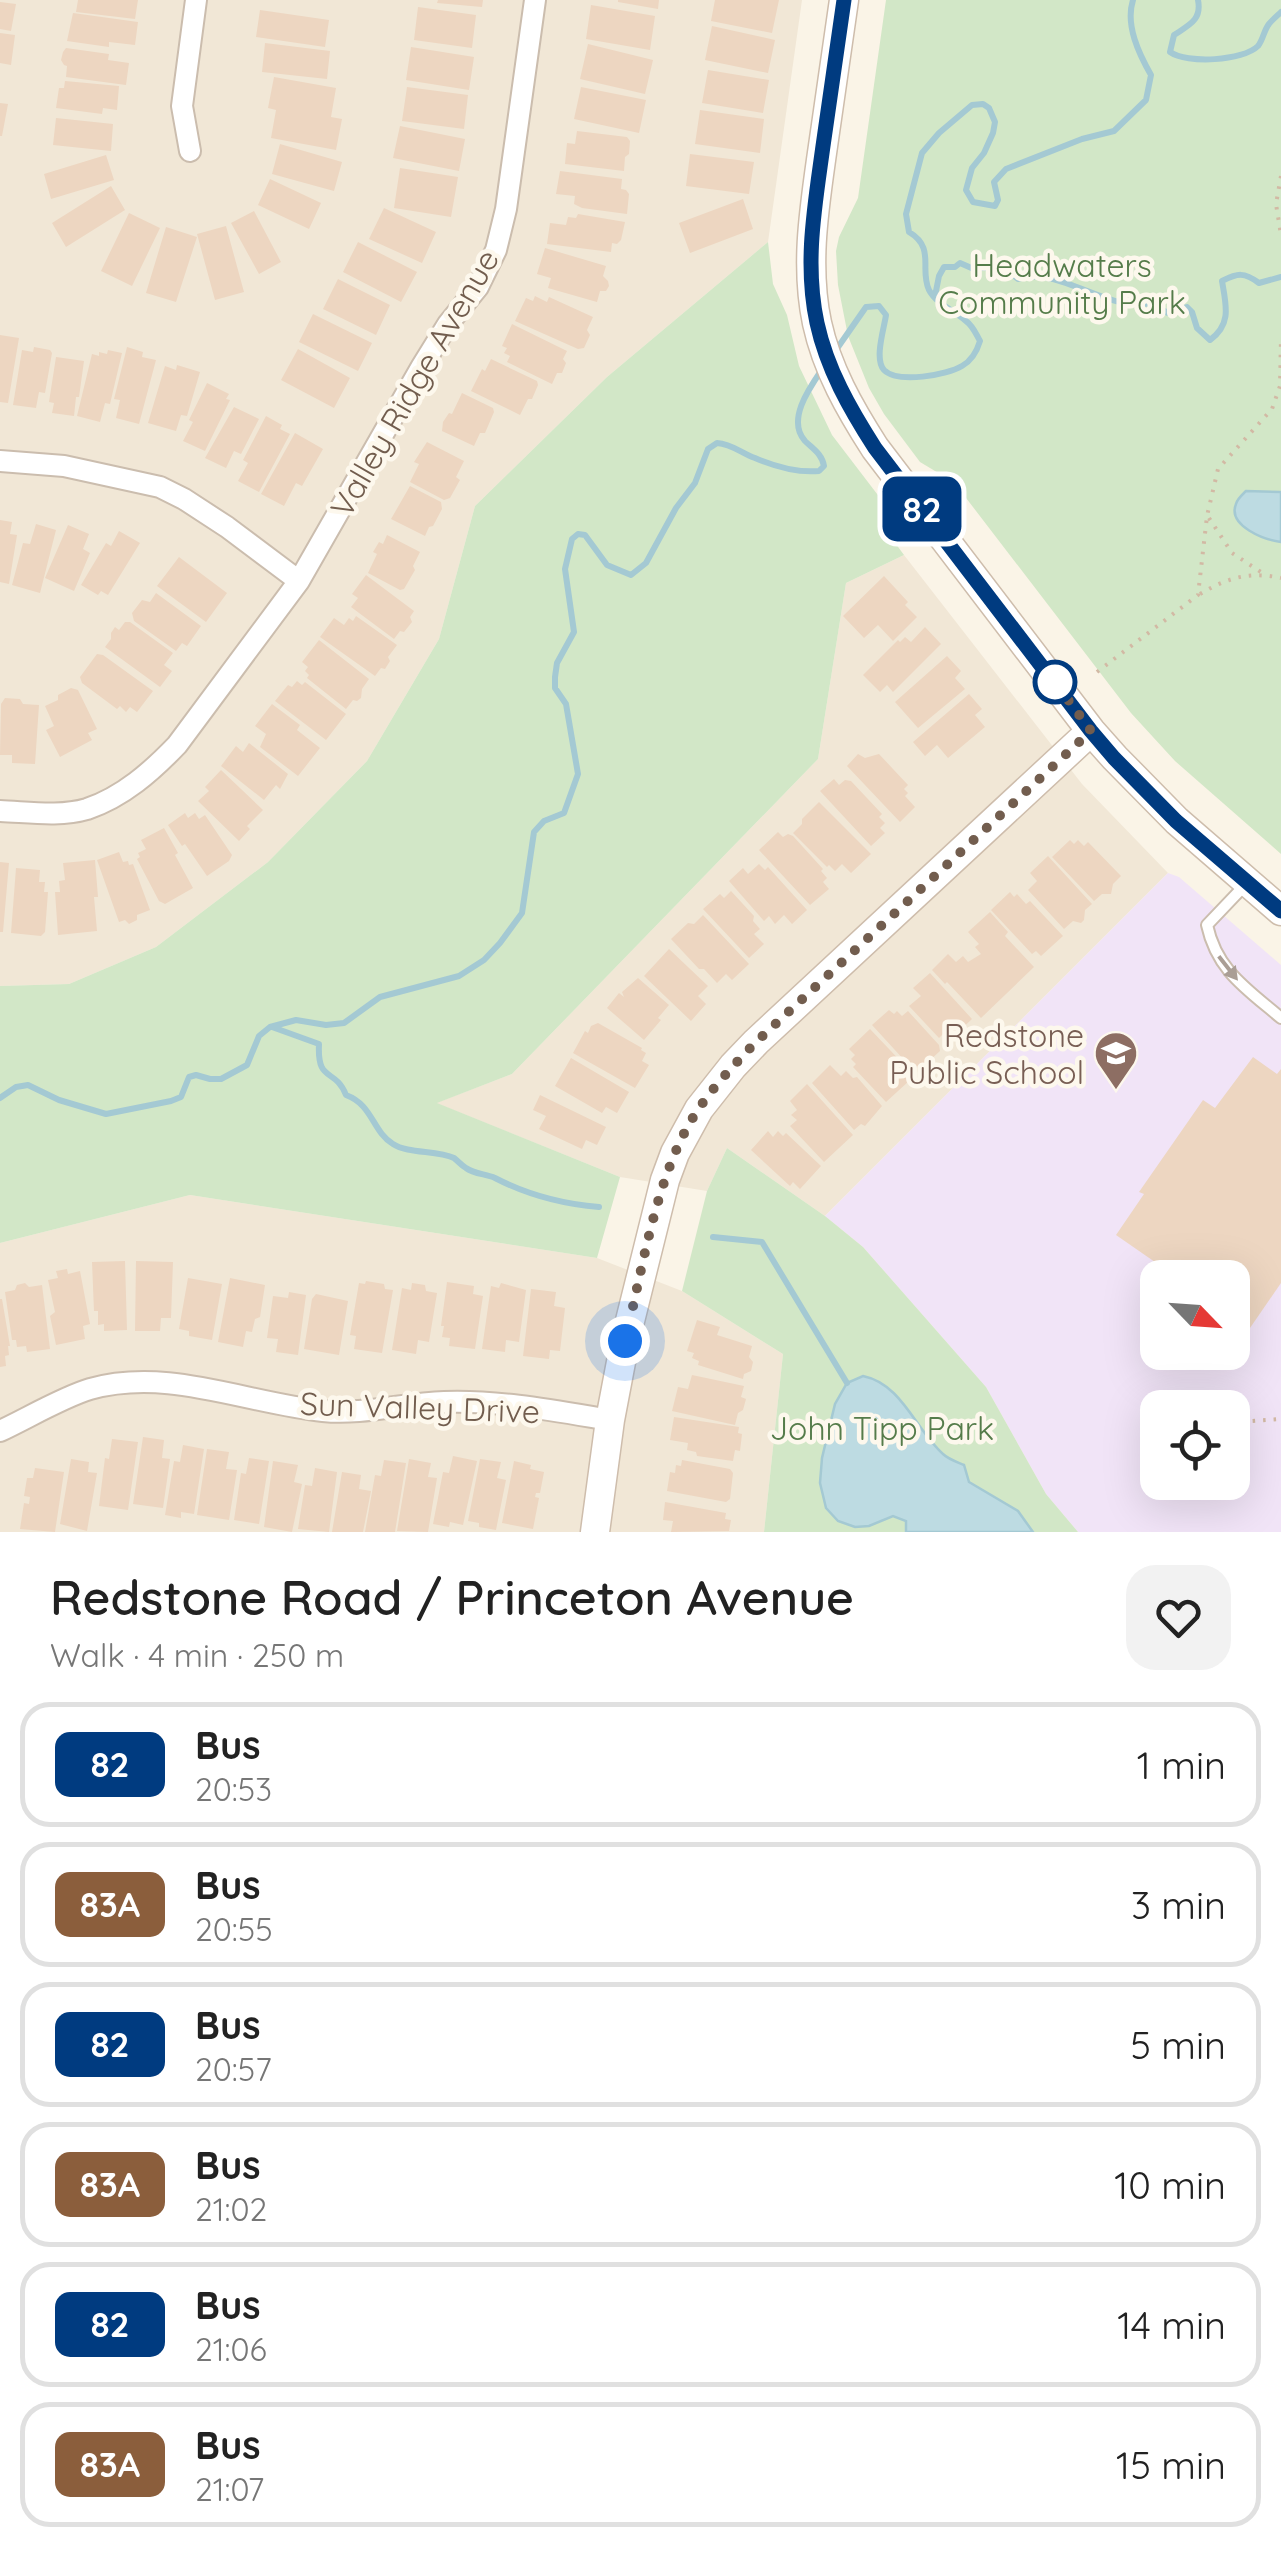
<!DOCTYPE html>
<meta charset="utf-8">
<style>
body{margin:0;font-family:Quicksand,sans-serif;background:#f2f2f2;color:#222;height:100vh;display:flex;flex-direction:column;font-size:38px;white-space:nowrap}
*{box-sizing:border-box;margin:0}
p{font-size:32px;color:#767676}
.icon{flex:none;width:55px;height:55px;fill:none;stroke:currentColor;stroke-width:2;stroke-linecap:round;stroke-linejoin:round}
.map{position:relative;height:1532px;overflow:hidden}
.sheet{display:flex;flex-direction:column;background:#fff;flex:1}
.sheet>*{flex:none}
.badge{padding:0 20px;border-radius:15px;font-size:35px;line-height:65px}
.needle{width:65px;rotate:115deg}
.fabs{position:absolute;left:1140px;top:1260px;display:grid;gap:20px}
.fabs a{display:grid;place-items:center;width:110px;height:110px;border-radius:20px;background:#fff;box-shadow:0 10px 40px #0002;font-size:50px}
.you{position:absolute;width:50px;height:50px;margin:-25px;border:8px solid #fff;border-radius:50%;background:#1a73e8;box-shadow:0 0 0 15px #1a73e833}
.map>.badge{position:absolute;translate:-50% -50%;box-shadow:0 0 0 5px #fff}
.round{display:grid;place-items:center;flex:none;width:105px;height:105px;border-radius:30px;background:#f2f2f2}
.summary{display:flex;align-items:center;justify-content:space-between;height:170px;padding:0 50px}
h1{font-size:48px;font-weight:600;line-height:75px}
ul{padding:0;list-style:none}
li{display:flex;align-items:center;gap:30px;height:125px;margin:0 20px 15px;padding:0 30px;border:5px solid #e0e0e0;border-radius:30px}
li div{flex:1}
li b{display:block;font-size:38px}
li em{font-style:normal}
li .badge{min-width:110px;font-weight:700;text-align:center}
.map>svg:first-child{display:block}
</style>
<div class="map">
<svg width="1281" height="1532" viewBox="0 0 1281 1532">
<rect width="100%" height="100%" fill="#faf4e7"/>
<path fill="#f1e7d6" d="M0,0H802L768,242L607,377L475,506L439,639L367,761L268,862L156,947L69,984L0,986Z
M904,555L1082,784L1168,873L825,1216L727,1148L707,1191L620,1177L436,1103L512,1074L818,759L846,583Z
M190,1195L597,1258L682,1291L783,1354L764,1532H0V1243Z"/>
<path fill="#f1e4f7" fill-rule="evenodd" d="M1168,873L1179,877L1281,965V1532H1078L1046,1494L986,1387L863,1247L825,1216ZM1158,1278H1232V1352H1158ZM1158,1408H1232V1482H1158Z"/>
<path fill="#d2e7c7" d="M886,0H1281V854L1175,761L1131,713L963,494L945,477L920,462L884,414L869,388L848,336L838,285L836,251L839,237L858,198Z
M768,242L773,284L787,315L799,366L832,435L887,507L893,540L904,555L846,583L818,759L512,1074L437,1103L620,1177L597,1258L190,1195L0,1243V986L69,984L156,947L268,862L367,761L439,639L475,506L607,377Z
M727,1148L825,1216L863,1247L986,1387L1046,1494L1078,1532H764L783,1354L682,1291L707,1191Z"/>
<path fill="#bddbe2" stroke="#a4c9d3" stroke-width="2.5" d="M1246,491L1281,492V542C1265,540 1227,526 1236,504C1237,499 1242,495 1246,491Z
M863,1376C902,1384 915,1429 943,1454C948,1459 957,1462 964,1465L969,1482L1018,1511L1033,1532H906V1521L893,1516L869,1526L855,1527L838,1521L826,1508L820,1483L822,1458L835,1404L847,1383Z"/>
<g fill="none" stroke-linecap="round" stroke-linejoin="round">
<path stroke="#a4c9d3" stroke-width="6" d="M1198,0C1202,20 1189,25 1174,35L1170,52C1187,64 1243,61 1258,46C1263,40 1264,30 1269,24C1270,22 1279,14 1281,12
M935,296L939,276L944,267H955L960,263L976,270L985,267L994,273L1008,271L1018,279C1057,265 1112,314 1149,303L1168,313L1187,307L1192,312L1197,328L1210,340C1232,324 1226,305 1222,281C1238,273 1244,272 1259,283L1281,277
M836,350L866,307L879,306L886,315C884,329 874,359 884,370C898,384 947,375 962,366C971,361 977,351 980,341C976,334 973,326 966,321C955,311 936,304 929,290C919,269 936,248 909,232L906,214L922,153L939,133L972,105L983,104L989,108L995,122L993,133L984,153L972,168L966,190L973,202L995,206L998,200L994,182L1006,169L1082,139L1114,131L1146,100L1151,75C1139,54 1125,25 1133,0
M272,1027L319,1044C317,1084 335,1067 346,1095C373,1105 372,1131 393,1144C408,1154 437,1150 454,1158C458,1161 461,1165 466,1168C474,1174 486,1174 495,1178C528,1195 562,1204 599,1207
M0,1098L16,1087L28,1085L59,1100L106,1114L171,1101L181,1097L189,1077L196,1075L210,1079H221L247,1065L259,1036L270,1027L296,1020L326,1025L344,1023L380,997L459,976L484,960L500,943L522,913L534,832L544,821L564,813L578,774L566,704L555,688V677L557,663L574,632L565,569L572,539L578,534L585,535L607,565L631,575L646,563L676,508L695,483L708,449L717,443C732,444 741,453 755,458C776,467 797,473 819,471L824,466C822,454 813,449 805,441C786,420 810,387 823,368
M713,1237L762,1242L847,1383"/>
</g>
<path fill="#edd6c1" d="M78,0H138L135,19L76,12Z
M438,0H483L482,7L437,3Z
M618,0H659L658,9L618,2Z
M715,0H779L772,33L711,21Z
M0,2L16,4L11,31L0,29Z
M591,5L655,16L650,50L586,39Z
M418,7L476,15L472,48L414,40Z
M260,10L329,20L325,47L256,37Z
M73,13L138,22L135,45L109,42V47L67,41Z
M712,26L775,40L768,73L705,60Z
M0,33L15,35L11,65L0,63Z
M265,43L330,51L327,79L262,72Z
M588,44L653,60L645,94L580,79Z
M411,47L474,57L469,90L406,80Z
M66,48L109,54L108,60L129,63L126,85L66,77L67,66L64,65L61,60L63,52Z
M708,70L769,80L763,113L702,103Z
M274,77L336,88L331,117L342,119L336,150L271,138L276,110L268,108Z
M65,81L119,86L117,110L103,108L102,114L56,108L59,88H64Z
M407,87L468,95L464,129L402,121Z
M581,87L646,100L639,133L574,119Z
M0,103L8,104L2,136H0Z
M700,110L764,119L760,153L695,144Z
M56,118L113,124L111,151L53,145Z
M400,126L465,139L459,171L393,158Z
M577,131L627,137L630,141L629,154L625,157L624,171L565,164L567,143L575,144Z
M280,144L342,162L334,191L272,174Z
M690,154L754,162L749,194L686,186Z
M106,155L114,180L51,199L44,174Z
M400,168L458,177L451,217L394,208Z
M560,171L622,179L621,189L626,190L629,194L627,214L582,208L574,204L575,196L556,194Z
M270,179L321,203L309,229L258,205Z
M111,186L125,210L66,247L52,223Z
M743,199L753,229L690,253L679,223Z
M384,208L436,232L422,263L369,239Z
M254,211L281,262L259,274L231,223Z
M129,213L160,228L132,286L101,271Z
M578,214L625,222L621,240L617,244L612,243L611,252L547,244L550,223L566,225L568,217L576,218Z
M226,226L244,292L215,300L197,234Z
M166,227L197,237L176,302L146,293Z
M358,242L417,272L401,302L343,272Z
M545,248L606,266L603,276L608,281L609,286L606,291H600L597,302L548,288L551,278L537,274Z
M338,279L390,305L376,335L323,309Z
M535,296L547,302L549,297L593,317L587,330L590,335L584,348L578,349L515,321L526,298L533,301Z
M313,314L372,343L358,371L299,342Z
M512,324L567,351L563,359L566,363L562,373H557L552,384L507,362L510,356L504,353L507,348L502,346Z
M0,335L19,338L8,403L0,402Z
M34,347L50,350L52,353L45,393L39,392L36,408L13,405L22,350L33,352Z
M127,347L143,352L142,357L156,360L139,424L116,418L120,400L114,399Z
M298,349L350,378L334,408L281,380Z
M108,350L122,353L110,404L105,403L100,422L77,416L92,354L99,356V352L107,354Z
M56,357L84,361L79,397H76L74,416L52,413L54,403L49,402Z
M491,359L537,381L538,385L532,399H528L520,415L471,391L482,369L485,371Z
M177,365L200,372L187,416L181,415L176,431L148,423L165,366L176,370Z
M207,383L229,394L226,399L230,400L205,451L183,441L193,422L189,420Z
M462,393L493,408L494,412L485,433H480L474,446L442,431L443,422L449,413L452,414Z
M234,407L259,419L241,454L234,451L226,468L205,458Z
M266,416L282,425L280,429L290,434L259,492L238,481L248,463L243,460Z
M295,433L323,449L302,486L296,483L284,506L261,494Z
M427,442L464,461L456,477L460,480L450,498L444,500L410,482L419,464L414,462Z
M410,486L441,502L442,509L433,526L429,527L425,536L391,519Z
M0,520L12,522L10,534L17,535L9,584L0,582Z
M36,524L56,530L40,593L12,585L23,543L30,544Z
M68,525L89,534L83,549L90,553L74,591L45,578Z
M119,531L140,543L108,595L101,591L98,595L81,585L106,543L111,546Z
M387,535L420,552L413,566L415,570L404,589L400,590L368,573L377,554L373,552L379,542L383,544Z
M179,557L227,593L206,622L157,586Z
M366,575L414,611L410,617L412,622L404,632L400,631L394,639L351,607L358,598L352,594Z
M884,576L908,602L905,605L917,617L893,641L878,625L864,638L843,616Z
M156,593L201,626L187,646L182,643L176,651L134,621L132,613L142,600L150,602Z
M356,616L397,645L388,657L390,661L385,669L381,668L375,676L320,637L334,618L344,625L349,618L353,621Z
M125,622H130L173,653L164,665L172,671L160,687L105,647L111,639V633L115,627L119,630Z
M925,627L941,644L893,692L887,685L880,692L863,675L898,640L900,642L905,637L911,642Z
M319,640L369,679L362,689L361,698L357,701L353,700L346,709L307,678L309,675L305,671L308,667L302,662Z
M97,654L103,655L153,691L137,712L130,707L126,712L120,706L117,709L82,683L80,677Z
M947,656L961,671L955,678L965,689L918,728L895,702Z
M297,681L302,685L305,682L346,714L326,740L275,701L288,685L292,687Z
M71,688L78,690L97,729L88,733L92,740L60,757L46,730L54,726L45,706L58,700V695Z
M969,694L982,709L975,715L985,727L948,758L937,745L925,756L913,742Z
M5,698L20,699L23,704L39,705L35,764L12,763V755H0L1,704Z
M272,704L300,725L297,730L320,748L298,776L260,747L266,734L255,726Z
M249,743L288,774L280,789L276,785L264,800L221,766L236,746L243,752Z
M858,754L865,758L879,754L908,785L904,789L908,793L905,796L915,807L900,822L847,766Z
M221,770L263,810L247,826L250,829L239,841L198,801L209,791L205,787Z
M834,779L839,785L845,780L851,781L882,814L879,817L885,823L880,828L885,833L871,846L820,791Z
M819,802L871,854L851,873L842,864L835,871L829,865L827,867L793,833L802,824V819Z
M185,813L188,818L195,813L199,819L205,815L232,855L229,861L207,876L185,844L182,846L168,825Z
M164,828L178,853L175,855L193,888L165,904L159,901L137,859L140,857L138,853L146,849L141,840Z
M778,832L783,837L788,834L793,836L823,869L821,871L827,878L823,882L829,889L810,905L759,850Z
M1070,840L1074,844L1078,840L1084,846L1088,842L1121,876L1113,884L1111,894H1102L1094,901L1052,857Z
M119,852L123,862L128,861L129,865L133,864L150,910L137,915V920L129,924L125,920L119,922L97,860Z
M1048,856L1092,904L1085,910L1084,920L1081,923L1073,921L1064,929L1028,890L1037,881L1030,873Z
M95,860L98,897H94L97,931L58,935L55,892H60L59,881L65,880L63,863Z
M0,862L9,863L3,932H0Z
M759,864L765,870L768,867L807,910L792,924L784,915L775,924L769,916L764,921L729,881L743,868L748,874Z
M16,868L40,870L39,882H45L44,892H48L45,932L41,936L11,933Z
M731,891L754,916L753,921L760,929L754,934L764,944L749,958L703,909L720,894L724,898Z
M1010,892L1014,897L1017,894L1026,904L1030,901L1063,936L1041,956L1036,951L1032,954L991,910Z
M990,912L1008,932L1005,936L1034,967L981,1018L947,982L945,984L932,970L948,954L956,962L963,956L968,962L981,954L975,947L979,944L968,932Z
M703,915L749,964L732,980L726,974L717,983L704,969H699L671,939L688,923L694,924Z
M669,949L708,986L698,996L706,1004L691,1021L644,976Z
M930,973L972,1019L956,1034L949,1028L939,1038L909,1006L921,996L913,988Z
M638,978L669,1005L658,1018L661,1020L644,1040L607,1008L619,993L624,997L622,992Z
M889,1010L894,1014L897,1011L902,1016L908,1011L939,1045L940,1051L916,1073L872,1025Z
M598,1023L642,1048L641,1050L646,1053L642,1061L649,1065L635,1088L573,1053L585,1031L588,1033L591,1026Z
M870,1029L909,1070L903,1075L909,1081L886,1102L853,1067L856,1064L851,1059L855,1055L849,1049Z
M1253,1057L1277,1074L1281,1069V1283L1250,1328L1232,1316V1278H1178L1116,1235L1144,1194L1139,1192L1203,1100L1215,1108Z
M571,1058L629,1092L617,1113L606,1107L602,1113L555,1086Z
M830,1065L841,1076L846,1071L853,1078L857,1077L882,1106L865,1126L861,1124L854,1130L812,1083Z
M807,1084L853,1135L824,1162L790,1126L797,1120L791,1115L797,1110L790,1101Z
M540,1095L606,1127L597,1145L586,1140L582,1149L539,1129L546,1116L533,1110Z
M768,1131L773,1137L778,1131L783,1136L786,1133L821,1166L800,1189L793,1182L790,1186L751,1150Z
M125,1261L127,1330L104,1331V1324L98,1325V1311H94L92,1262Z
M136,1261L173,1262L171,1318H161L160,1331H135Z
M67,1269L68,1274L80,1271L90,1324L83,1326L85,1339L56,1345L50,1316L55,1312L48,1280L58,1278L56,1271Z
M188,1278L222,1284L212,1340L189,1336V1331L179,1329Z
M230,1278L265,1285L260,1317L255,1319L252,1332L246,1331L243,1347L218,1342Z
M366,1281L384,1284L385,1289L393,1290L382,1353L354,1349L356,1336L350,1335L359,1283L365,1284Z
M447,1282L474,1286L473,1294L483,1296L475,1349L449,1346L450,1338L442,1337L444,1326H441Z
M25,1283L29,1287L42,1285L50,1349L27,1352L26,1346L17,1347L16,1340H12L5,1292L15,1290L17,1285Z
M412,1283L425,1285L426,1291L437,1293L429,1342L418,1340L416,1354L392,1350L402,1288L411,1290Z
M501,1283L526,1290L519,1342L506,1340L505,1352L482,1349L491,1286L499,1288Z
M531,1289L556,1292L554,1306L565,1308L560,1351L550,1350L549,1359L523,1356Z
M289,1292L306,1295L298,1355L276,1352L278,1339L267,1338L273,1296L288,1298Z
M316,1294L348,1301L339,1355L304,1349L312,1299Z
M0,1299H2L10,1346H8L9,1355L5,1356L6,1366L0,1367Z
M697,1320L720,1327L717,1335L752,1346L749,1357L753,1362L751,1371L744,1374L743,1379L698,1365L699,1361L692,1358L694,1353L687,1351Z
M692,1375L744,1386L741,1397L746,1399L743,1410L738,1413L735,1425L672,1411L678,1387L688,1389Z
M674,1417L739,1427L738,1433L742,1434L740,1451L735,1450L733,1461L697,1456L696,1452L687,1450L688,1443L670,1440Z
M143,1437L164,1440L162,1458L170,1459L163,1508L133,1504Z
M112,1439L138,1442L128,1510L99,1506L105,1458L109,1459Z
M183,1445L204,1449L194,1514L181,1512V1518L165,1515L174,1461L180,1462Z
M207,1449L229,1452L226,1469L237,1470L229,1520L197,1515Z
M453,1456L477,1461L463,1525L450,1522L449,1527L433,1524L443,1472L449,1473Z
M249,1458L269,1461L259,1524L234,1520L241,1473L246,1474Z
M71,1459L89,1462L88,1472L97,1473L87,1531L60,1524Z
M409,1459L431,1463L428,1477L437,1478L428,1532L397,1531Z
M480,1459L501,1462L497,1478L506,1480L496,1530L479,1527V1523L468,1521Z
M384,1460L406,1463L395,1532H365L375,1475L381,1476Z
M682,1460L730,1469L733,1473L730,1499L726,1502L667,1491L670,1472L675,1473L676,1465L681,1466Z
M273,1461L298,1465L294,1482L302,1484L292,1532L264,1527Z
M514,1461L531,1465L530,1469L544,1472L540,1493H536L535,1497L539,1498L533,1529L502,1523Z
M35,1468L64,1472L55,1532L20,1529L24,1503L29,1504L30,1497L24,1496L27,1478H33Z
M315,1468L337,1472L329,1532L298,1529L305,1485L312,1486Z
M342,1472L361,1475L359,1489L371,1491L363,1532H332Z
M665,1502L726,1513L725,1519L731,1520L729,1531L671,1532L673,1521L663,1520Z"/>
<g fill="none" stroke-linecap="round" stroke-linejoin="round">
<g stroke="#cbbdae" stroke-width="14">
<path id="lane" d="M1247,883L1207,925C1217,971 1247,989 1281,1018"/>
</g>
<g stroke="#cbbdae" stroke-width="24">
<path id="street" d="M190,151L182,106L196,0
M0,461L64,466L160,487L184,499L227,527L299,581
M0,811C28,812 60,817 87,809C123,797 152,771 177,745L299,581L422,366L448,324L478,287L496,250L506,209L535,0
M0,1431C26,1419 63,1397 90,1389C168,1367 245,1403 323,1411C363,1415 404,1403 444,1402C500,1400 556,1411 610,1420"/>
</g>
<g stroke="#cebdac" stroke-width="31">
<path id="secondary" d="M844,0C837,51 829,102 822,153C814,210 805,266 817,323C827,369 850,409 875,448L1091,731L1115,758L1177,821L1281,911
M595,1532L610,1420L625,1341L665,1180L675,1153L699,1109L733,1066L756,1042L1091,731"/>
</g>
<path stroke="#d2b9a4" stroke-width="4" stroke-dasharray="2.5 8" stroke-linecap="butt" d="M1281,176L1276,204L1281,235
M1209,518L1232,553L1264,574
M1200,594C1227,578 1249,571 1281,578
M1097,672L1198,595L1207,516L1218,469L1272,409L1280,386L1281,338
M1232,1420L1238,1422L1281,1419"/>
<use href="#lane" stroke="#fff" stroke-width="10"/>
<use href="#street" stroke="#fff" stroke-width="20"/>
<use href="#secondary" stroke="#fff" stroke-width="28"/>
</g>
<defs><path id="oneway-solid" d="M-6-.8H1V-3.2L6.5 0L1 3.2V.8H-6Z" transform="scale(2.5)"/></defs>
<use fill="#aa9e95" href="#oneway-solid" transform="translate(1228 968) rotate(52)"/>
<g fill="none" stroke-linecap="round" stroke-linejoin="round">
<g stroke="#fff" stroke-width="22">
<path id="line" d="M844,0C837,49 830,97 823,146C815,205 804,263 817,323C827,369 850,409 875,448L1091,731L1114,758L1176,821L1281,911"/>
</g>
<use href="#line" stroke="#003b80" stroke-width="15"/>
<path stroke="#725d4e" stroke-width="10" stroke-dasharray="0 18" d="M625,1341C642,1272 654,1188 688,1126C706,1094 731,1068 756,1042L1091,731L1052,678L1055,682"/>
</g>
<defs>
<g id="school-pin" transform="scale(2.25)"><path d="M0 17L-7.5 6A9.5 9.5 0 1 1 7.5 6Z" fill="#8d6e63" stroke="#fdf8ed"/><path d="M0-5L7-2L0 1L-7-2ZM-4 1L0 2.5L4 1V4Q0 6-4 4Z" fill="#fff"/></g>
</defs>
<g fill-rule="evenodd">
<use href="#school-pin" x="1116" y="1053"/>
</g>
<circle fill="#fff" stroke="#003b80" stroke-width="5" cx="1055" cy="682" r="20"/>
<g text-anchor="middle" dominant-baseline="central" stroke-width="9" stroke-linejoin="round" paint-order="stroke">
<g font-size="32" fill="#557c4a" stroke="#fdf8ed">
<text x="1062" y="265">Headwaters<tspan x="1062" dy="37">Community Park</tspan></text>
<text x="882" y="1428">John Tipp Park</text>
</g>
<g font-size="32" fill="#725d4e" stroke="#fdf8ed">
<text transform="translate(414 383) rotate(-60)">Valley Ridge Avenue</text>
<text transform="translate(420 1407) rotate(2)">Sun Valley Drive</text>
</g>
<g font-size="32" fill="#785e54" stroke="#fdf8ed" text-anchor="end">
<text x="1084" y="1035">Redstone<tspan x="1084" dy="37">Public School</tspan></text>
</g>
</g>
</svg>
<div class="fabs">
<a><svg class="needle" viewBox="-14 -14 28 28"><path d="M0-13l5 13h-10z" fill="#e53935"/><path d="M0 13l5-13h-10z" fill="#767676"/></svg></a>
<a><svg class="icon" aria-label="locate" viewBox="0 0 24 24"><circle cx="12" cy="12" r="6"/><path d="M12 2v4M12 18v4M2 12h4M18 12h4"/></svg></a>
</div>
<div class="you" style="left:625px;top:1341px"></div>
<b class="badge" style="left:922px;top:509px;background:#003b80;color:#fff">82</b>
</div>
<section class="sheet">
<div class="summary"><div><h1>Redstone Road / Princeton Avenue</h1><p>Walk · 4 min · 250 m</p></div><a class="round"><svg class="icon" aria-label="heart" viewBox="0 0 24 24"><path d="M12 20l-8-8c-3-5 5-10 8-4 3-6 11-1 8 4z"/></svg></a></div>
<ul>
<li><span class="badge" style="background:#003b80;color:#fff">82</span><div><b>Bus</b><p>20:53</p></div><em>1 min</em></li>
<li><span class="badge" style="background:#8b5e3c;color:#fff">83A</span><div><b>Bus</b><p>20:55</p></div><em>3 min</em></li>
<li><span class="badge" style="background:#003b80;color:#fff">82</span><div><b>Bus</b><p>20:57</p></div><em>5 min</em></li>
<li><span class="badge" style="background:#8b5e3c;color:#fff">83A</span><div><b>Bus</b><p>21:02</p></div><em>10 min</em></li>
<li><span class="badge" style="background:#003b80;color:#fff">82</span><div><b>Bus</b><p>21:06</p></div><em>14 min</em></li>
<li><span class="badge" style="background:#8b5e3c;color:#fff">83A</span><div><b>Bus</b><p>21:07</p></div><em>15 min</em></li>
</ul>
</section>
